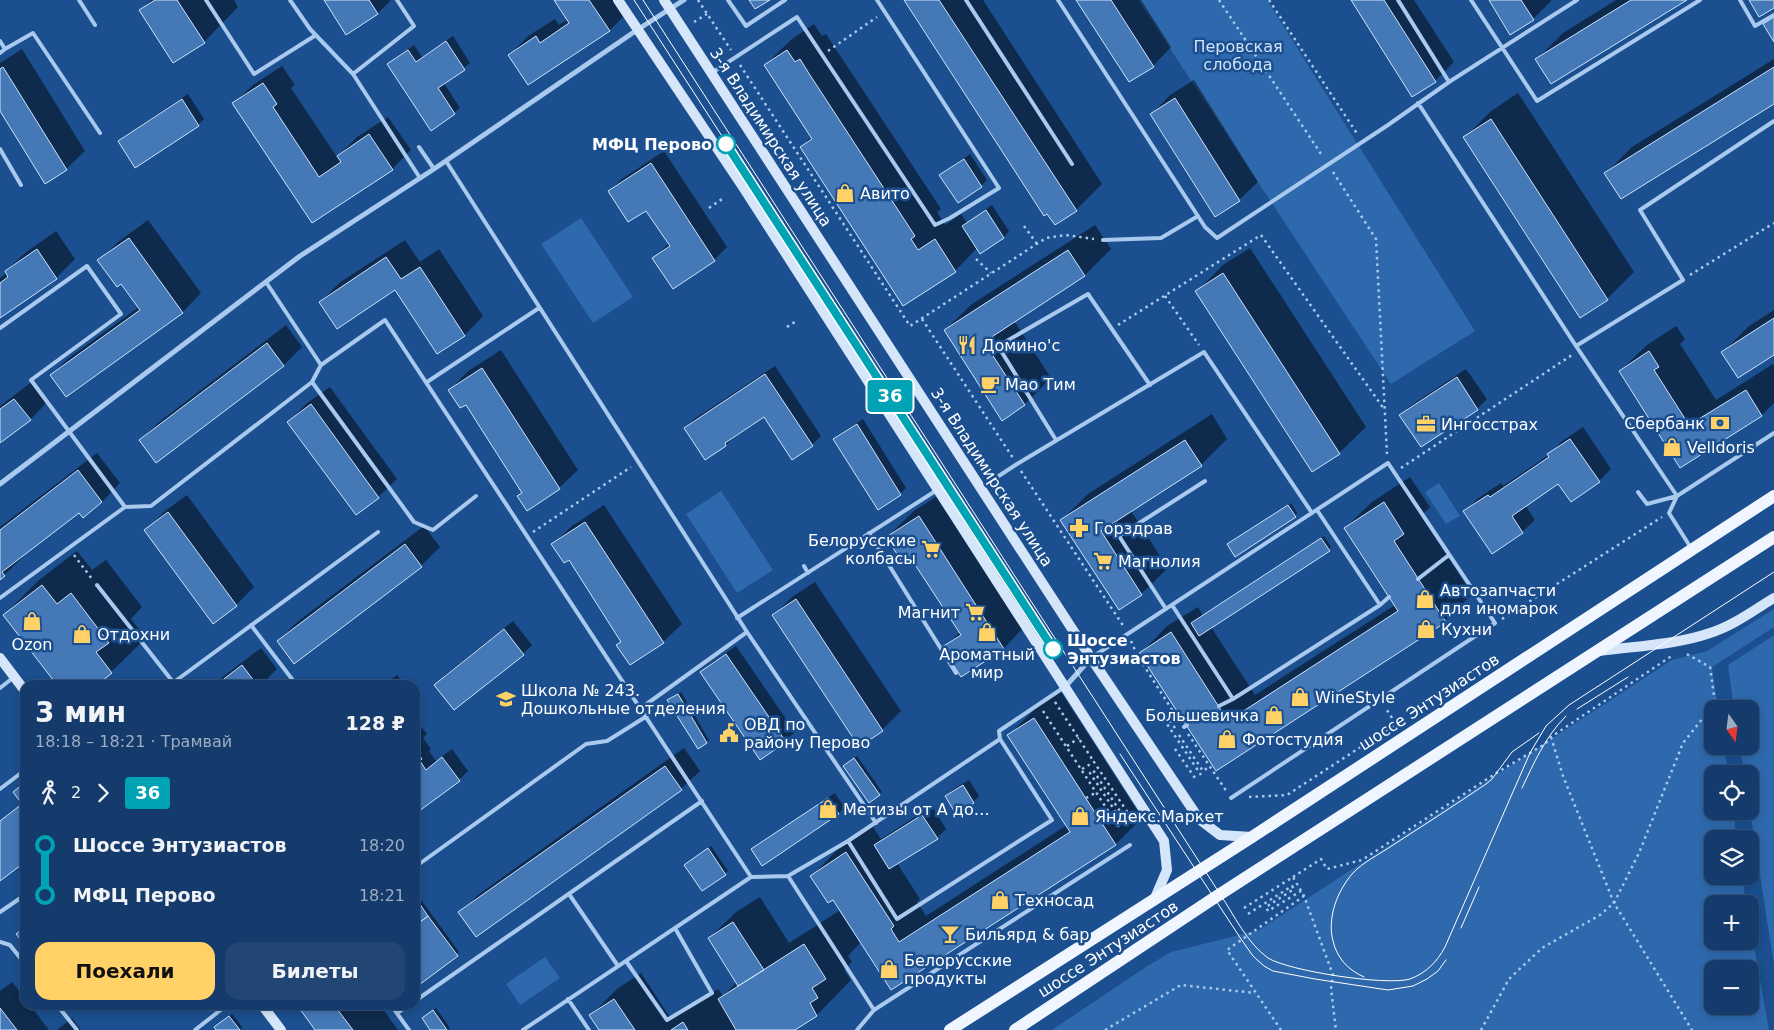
<!DOCTYPE html>
<html lang="ru">
<meta charset="utf-8">
<style>
body{margin:0;font-family:"DejaVu Sans",sans-serif;background:#214673;color:#f1f3f6;height:100vh;display:flex;flex-direction:column;font-size:19px;white-space:nowrap}
*{box-sizing:border-box;margin:0}
p{font-size:16px;color:#9dadc1}
.icon{flex:none;width:28px;height:28px;fill:none;stroke:currentColor;stroke-width:2;stroke-linecap:round;stroke-linejoin:round}
.map{position:relative;flex:1;overflow:hidden}
.details{position:absolute;left:20px;top:680px;width:400px;height:330px;display:flex;flex-direction:column;background:#143b6b;border-radius:15px;box-shadow:0 2px 8px #0003,0 0 0 1px #33557e}
.details>*{flex:none}
.badge{padding:0 10px;border-radius:4px;font-size:18px;line-height:32px}
.needle{width:32px;rotate:166deg}
.tools{position:absolute;left:1704px;top:700px;display:grid;gap:10px}
.tools a{display:grid;place-items:center;width:55px;height:55px;border-radius:10px;background:#143b6b;box-shadow:0 2px 8px #0003,0 0 0 1px #33557e;font-size:25px}
.map>.badge{position:absolute;translate:-50% -50%;box-shadow:0 0 0 2px #fff}
.legs{display:flex;align-items:center;gap:8px;height:55px;padding:0 15px;font-size:16px}
.legs p{margin-inline-start:auto}
.summary{display:flex;align-items:center;justify-content:space-between;height:85px;padding:0 15px}
h1{font-size:28px;font-weight:700;line-height:38px}
.cta{display:flex;gap:10px;margin-top:auto;padding:10px 15px}
.cta a{flex:1;height:58px;border-radius:15px;background:#ffd166;color:#111;font-size:20px;font-weight:700;line-height:58px;text-align:center}
.cta a+a{background:#214673;color:#f1f3f6}
ul{padding:0 15px;list-style:none}
li{display:flex;align-items:center;gap:18px;height:50px;font-size:19px}
li i{display:grid;place-items:center;width:8px;height:100%;margin:0 6px;background:currentColor}
li i::after{content:'';width:12px;height:12px;margin:-6px;border:4px solid;border-radius:50%;background:#143b6b}
li p{margin-inline-start:auto}
li:first-child i{background:linear-gradient(#0000 50%,currentColor 0)}
li:last-child i{background:linear-gradient(currentColor 50%,#0000 0)}
.map>svg:first-child{display:block}
</style>
<div class="map">
<svg width="1774" height="1030" viewBox="0 0 1774 1030">
<rect width="100%" height="100%" fill="#1b4f8f"/>
<path fill="#2e69ad" fill-rule="evenodd" d="M1138,0H1267L1475,331L1391,384Z
M581,218L633,297L593,323L541,244Z
M1439,483L1460,516L1446,524L1425,492Z
M721,491L773,570L737,593L686,514Z
M1774,609V627L1712,667L1718,709H1712V746H1724L1728,774H1712V811H1733L1737,839H1712V876H1742L1746,904H1712V941H1750V924L1769,1030H1052L1146,967L1171,952L1259,930L1672,660L1707,651ZM1712,969H1750V1006H1712Z
M1774,635V965L1750,811V774H1744L1740,746H1750V709H1734L1728,665Z
M545,957L560,978L520,1005L506,984Z"/>
<path fill="#0007" d="M151,0H234L238,7L204,42L141,11Z
M326,0H391L378,13Z
M555,0H620L628,12L609,31L510,55L528,36L555,19L559,25L568,19Z
M905,0H983L1102,184L1076,210Z
M1077,0H1141L1171,47L1153,66Z
M1352,0H1414L1454,62L1435,81Z
M1490,0H1551V1L1533,19Z
M1616,0H1685L1537,59L1563,33Z
M814,24L822,36L826,34L941,209L937,212L945,225L961,214L967,223L992,205L1009,231L1004,237L980,252L977,248L955,271L904,304L801,147L812,136L765,65L792,39Z
M453,36L470,63L444,83L460,108L454,113L388,64L414,45L422,57Z
M22,49L85,151L66,169L0,109V63Z
M1774,59V103L1606,173L1632,147Z
M282,66L295,85L291,88L337,157L357,137L388,117L411,150L392,169L312,222L234,103L253,85Z
M1194,80L1258,182L1239,200L1152,114L1170,95Z
M1518,93L1634,272L1607,299L1580,316L1465,137L1491,111Z
M188,94L204,119L198,125L136,166L120,141L126,135Z
M664,151L727,247L714,260L673,287L654,258L669,243L647,209L609,191L622,179Z
M970,154L987,180L981,186L941,176L947,170Z
M148,220L201,293L183,312L66,396L51,375L70,357L139,307L122,282L99,261L118,242Z
M1095,225L1111,249L1084,276L1014,321L1051,378L1025,404L1002,419L945,330L972,304Z
M56,231L75,259L56,278L0,317V278L7,273L6,271L25,253Z
M405,240L420,262L439,249L483,316L465,335L438,353L395,289L321,302L339,283Z
M1250,248L1366,427L1339,453L1197,291L1223,265Z
M1774,310V353L1723,352L1749,326Z
M286,325L302,347L284,365L156,461L140,440L159,422Z
M1676,326L1685,339L1680,344L1716,400L1773,364L1774,366V403L1762,415L1680,466L1620,371L1647,345Z
M501,350L578,470L559,488L523,492L466,403L450,390L468,371Z
M775,366L821,436L812,445L765,416L735,436L726,445L685,428L694,419Z
M1466,369L1487,399L1477,409L1421,446L1401,415L1410,406Z
M33,381L48,401L30,420L0,442V406Z
M330,387L397,479L378,497L289,422L307,403Z
M1212,414L1227,439L1201,465L1131,511L1168,568L1141,594L1062,520L1088,494Z
M863,419L906,488L900,494L878,508L835,439L841,433Z
M1583,427L1611,469L1599,481L1559,482L1525,505L1535,520L1522,532L1465,512L1477,499L1501,483L1503,486L1550,454L1561,442Z
M97,453L120,483L102,502L79,511L22,555L23,557L0,579V527Z
M1410,477L1430,507L1421,516L1472,594L1445,621L1217,769L1141,653L1167,626L1198,607L1203,616L1324,536L1331,547L1329,550L1211,627L1255,695L1395,605L1345,528L1372,502Z
M945,491L1030,621L1004,648L961,675L944,648L960,632L912,558L887,537L914,511Z
M187,495L254,587L236,605L146,530L165,511Z
M1291,503L1297,513L1295,516L1231,542Z
M604,505L682,624L663,642L622,641L569,558L553,544L572,526Z
M424,526L440,547L421,566L294,662L278,641L297,622Z
M77,551L92,570L106,560L142,607L131,619L146,638L111,672L95,685H59L4,615L39,580Z
M815,582L901,711L882,730L774,615L792,597Z
M513,621L532,645L523,654L436,685L445,675Z
M736,646L795,732L785,741L701,672L711,663Z
M261,648L277,669L261,685H212Z
M397,675L405,685H384Z
M681,692L709,740L698,747L671,698Z
M1061,692L1142,818L1116,844L892,988L834,898L812,876L838,849L873,827L881,839L932,806L946,829L937,838L897,863L920,899L917,902L926,916L1067,825L1009,735L1035,709Z
M419,724L427,734L423,738L431,749L429,751L436,761L452,749L468,771L459,780L415,813V727Z
M684,748L700,771L681,789L460,913L479,894Z
M857,756L882,792L879,794L847,763Z
M969,780L979,796L973,802L956,812L946,796L952,790Z
M25,783V860L0,880V822L24,804L17,789Z
M835,793L844,807L839,813L763,864L753,850L759,844Z
M711,846L728,871L702,889L688,862Z
M416,893L459,952L415,986V894Z
M760,897L789,943L839,911L860,943L848,956L852,962L844,970L851,980L817,1015L794,1030H600L591,1015L617,989L641,973L671,1019L718,989L723,996L737,982L709,938L736,912Z
M12,982L25,998V1005H30L49,1030H0V991Z
M298,1005H380L398,1030H316Z
M436,1008L450,1028L448,1030H432L426,1016Z
M232,1014L242,1027L240,1030H218L219,1025Z
M72,1018L81,1030H57Z"/>
<path fill="#4478b7" stroke="#cfe3fa" d="M155,0H177L205,43L173,63L139,10Z
M324,0H369L378,14L346,35Z
M554,0H589L610,31L528,85L508,55L536,36L540,43L569,23Z
M749,0H770L755,9Z
M904,0H939L1077,211L1055,225L1047,214L1044,216Z
M1076,0H1111L1154,67L1129,82Z
M1351,0H1384L1436,82L1412,97Z
M1489,0H1521L1534,20L1510,35Z
M1631,0H1687L1551,84L1535,59Z
M1749,0H1774V8L1759,17Z
M1774,17V42L1763,24Z
M446,41L465,70L438,88L455,114L431,131L387,64L408,50L416,62Z
M787,50L795,62L800,59L808,72L915,236L911,239L918,250L935,239L956,272L903,306L800,147L812,139L764,65Z
M3,67L67,170L45,184L0,111V69Z
M1774,67V104L1621,199L1604,173Z
M263,83L277,104L273,107L319,177L341,162L337,156L369,134L393,170L312,223L232,103Z
M1175,98L1240,201L1215,217L1150,114Z
M182,99L199,126L135,168L118,141Z
M1491,119L1608,300L1580,318L1463,137Z
M964,159L982,187L958,203L939,175Z
M651,163L715,261L673,289L652,258L670,246L646,211L628,222L608,191Z
M986,210L1004,238L980,254L962,226Z
M129,238L183,313L66,397L50,375L140,310L121,284L117,287L97,260Z
M37,249L57,279L0,318V283L8,277L5,271Z
M1068,250L1085,276L984,342L1025,405L1002,421L944,330Z
M386,257L401,279L420,267L465,336L437,354L395,290L337,329L319,302Z
M1223,273L1340,454L1312,472L1195,291Z
M1774,318V355L1738,378L1721,352Z
M267,343L284,366L156,463L139,440Z
M1649,351L1659,367L1654,370L1689,425L1746,390L1762,416L1680,468L1619,371Z
M482,368L560,489L527,511L517,496L522,493L466,405L460,408L448,390Z
M765,374L813,446L792,460L764,417L725,443L726,446L705,460L684,428Z
M1457,377L1478,410L1421,447L1399,415Z
M14,399L31,420L0,443V409Z
M311,404L379,498L356,515L287,422Z
M857,424L901,495L878,510L833,439Z
M1570,439L1600,482L1571,502L1558,484L1512,516L1523,533L1492,554L1463,511L1488,495L1490,497L1549,457L1547,454Z
M1185,440L1202,466L1101,531L1142,595L1119,610L1060,520Z
M78,470L102,502L83,518L79,513L2,572L5,576L0,580V530Z
M1384,502L1404,534L1394,541L1446,622L1216,771L1139,653L1171,632L1228,721L1398,611L1344,528Z
M1288,505L1296,517L1235,557L1227,544Z
M168,512L237,606L213,624L144,530Z
M919,516L1004,649L961,677L942,647L961,635L912,560L904,565L886,537Z
M585,522L664,643L630,665L616,645L621,642L569,560L564,563L551,544Z
M1321,538L1330,551L1199,636L1191,623Z
M405,544L422,567L294,664L277,641Z
M42,585L57,604L71,593L109,643L96,652L112,673L97,685H57L3,615Z
M796,599L883,731L859,747L772,615Z
M504,629L524,655L454,710L434,685Z
M726,654L786,742L760,760L700,672Z
M242,665L257,685H216Z
M678,694L707,743L698,749L667,700Z
M1034,718L1116,845L891,990L833,900L828,903L810,876L846,852L894,926L891,929L899,942L1070,832L1007,735Z
M415,749L422,759L420,761L426,770L442,757L460,781L415,814Z
M854,758L880,795L869,803L843,766Z
M665,766L682,790L476,937L458,912Z
M24,783L25,862L0,881V821L22,804L13,792Z
M963,785L974,803L956,814L945,796Z
M828,798L839,814L762,866L751,849Z
M922,815L938,839L889,869L874,845Z
M708,848L726,875L702,891L684,865Z
M415,897L428,916L415,926Z
M428,916L458,956L415,988V926Z
M733,922L764,970L738,986L708,938Z
M25,927V945L16,934Z
M804,944L826,979L812,988L818,998L810,1003L817,1016L795,1030H736L718,999Z
M614,999L635,1030H599L589,1015Z
M297,1005H334L353,1030H315Z
M0,1008L17,1030H0Z
M433,1010L447,1030H430L422,1018Z
M229,1016L240,1030H216L214,1027Z
M683,1022L688,1030H671Z"/>
<g fill="none" stroke-linecap="round" stroke-linejoin="round">
<path stroke="#a9c9ee" stroke-width="2.5" stroke-dasharray="2.5 4" stroke-linecap="butt" d="M698,0L731,50
M1219,0L1323,157
M1269,0L1358,135
M694,22L707,14
M828,51L877,17
M740,65L910,326L1046,238L1066,235L1094,239
M1333,172L1376,239L1387,454
M709,208L722,199
M1024,226L1037,244
M976,259L991,273
M1690,275L1774,223
M1165,296L1199,345
M922,319L1013,458
M1118,325L1261,235L1384,409
M787,327L798,320
M1401,468L1572,355
M1021,471L1124,627
M533,532L631,467
M74,555L92,579
M1502,619L1662,517
M1131,641L1137,655L1178,719
M1055,702L1094,762
M1043,711L1118,826L1123,823L1090,773L1093,770L1127,822
M1175,728L1169,719L1165,721L1201,775
M1188,734L1227,792
M1179,735L1203,771L1210,766
M1551,737L1563,776L1614,903L1692,1030
M1067,746L1079,738
M1175,749L1195,778
M1082,769L1094,762L1132,819
M1249,797L1287,795L1396,724L1385,707
M1086,798L1097,792
M1293,877L1321,859L1327,869L1362,860L1498,772L1545,744L1551,737L1673,655
M1244,908L1293,877L1304,896L1333,975L1331,989L1336,1030
M1248,914L1292,886L1294,889L1266,907L1268,911L1301,891
M1105,1030L1181,985L1255,993
M1281,1030L1227,950L1304,896
M1481,1030L1509,979L1542,948L1600,915L1614,903L1639,853L1683,743L1715,703L1710,667L1685,653"/>
<path stroke="#a9c9ee" stroke-width="4" d="M79,0L95,25
M206,0L254,74L316,35
M290,0L310,29L353,74L420,178
M728,0L746,26L785,0
M966,0L1072,164
M1058,0L1205,227L1217,238L1388,125L1449,82L1577,0
M1398,0L1449,82
M1471,0L1537,101L1700,0
M1740,0L1755,26L1774,15
M0,41L5,49L0,53
M5,49L33,33L100,133
M713,72L797,17L935,225L950,218L999,188L877,0
M353,74L414,26L397,0
M1418,103L1576,346L1677,496L1647,504L1638,492
M419,147L434,169
M0,149L21,185
M446,161L747,632L641,708
M1103,240L1161,238L1198,216
M266,282L321,365L385,320L751,877L523,1030
M0,328L87,266L121,314L31,380L125,507L0,598
M1576,346L1683,280L1640,210L1774,121
M312,382L414,522L433,530L476,496
M427,382L539,308
M1056,440L998,346L1088,294L1150,385
M982,487L1017,464L1204,352L1312,513
M125,507L151,506L312,382L321,365
M869,533L956,673
M1691,548L1669,513L1677,496L1774,433
M804,566L808,573
M1418,579L1449,555
M97,585L173,682
M1172,605L1233,699L1380,605L1317,510
M1380,605L1389,597
M1166,609L1119,536L1205,481
M737,618L937,490
M251,625L295,683
M747,632L876,823
M1091,658L1388,463L1495,623L1231,798
M170,685L378,532
M0,688L14,677
M1219,706L1233,699
M1184,727L1187,725
M0,789L25,770
M848,841L897,919L1052,820L1000,739L999,731L1063,688
M415,867L586,744L607,741L647,716
M788,876L874,1010L1130,845
M751,877L788,876L848,841L1000,739
M569,894L618,966
M0,912L25,895
M0,942L10,945L25,964
M626,961L667,1020L712,993L675,928
M568,999L589,1030
M415,1001L702,801
M57,1005L77,1030
M391,1005L409,1030
M397,1013L409,1005
M195,1030L227,1005
M857,1030L874,1010"/>
<path stroke="#a9c9ee" stroke-width="5" d="M0,484L300,256L434,169L637,30L684,0
M1065,687L1091,658"/>
<path stroke="#d6e6fa" stroke-width="10" d="M618,0L743,187L1164,841L1167,870L1155,898
M664,0L1091,658L1199,819L1220,835L1252,837
M1599,651C1636,646 1675,645 1710,633C1733,626 1754,610 1774,598
M0,658L25,691
M262,1005L281,1030"/>
<path stroke="#f0f6ff" stroke-width="12" d="M950,1030L1252,837L1774,496
M1015,1030L1214,898L1774,537"/>
<path stroke="#fff" stroke-width="1" d="M634,0L912,430
M643,0L1220,894C1234,915 1247,943 1268,958C1289,971 1386,986 1410,979C1426,973 1437,962 1445,947L1530,753L1546,726L1569,705L1774,572
M1577,709L1628,677
M1120,754L1241,939L1253,956L1264,966L1273,971L1315,979L1388,990L1413,986L1427,979L1438,971L1446,960
M1522,788C1534,763 1545,737 1566,716
M1461,928L1479,887
M1364,977C1348,970 1337,958 1333,941C1327,918 1337,891 1353,873C1363,862 1380,854 1393,845C1424,825 1455,805 1486,784L1492,779L1512,752L1539,733"/>
</g>
<g fill="none" stroke-linecap="round" stroke-linejoin="round">
<g stroke="#fff" stroke-width="11">
<path id="line-1" d="M726,144L1053,649"/>
</g>
<use href="#line-1" stroke="#00a3b4" stroke-width="8"/>
</g>
<defs>
<g id="shop-bare" transform="scale(1.5)"><path d="M-5-2.5h2.3a2.7 3.5 0 0 1 5.4 0H5L5.5 6h-11ZM-1.5-2.5h3a1.5 2.3 0 0 0-3 0Z" fill="#ffd166" stroke="#1b4f8f" stroke-width="2.5" paint-order="stroke"/></g>
<g id="restaurant-bare" transform="scale(1.5)"><path d="M-5-6h1v4h1v-4h1v4h1v-4h1v5L-1.5 .5V6h-2V.5L-5-1ZM5-6V6H3V1.5H1.5Q1.5-4 5-6Z" fill="#ffd166" stroke="#1b4f8f" stroke-width="2.5" paint-order="stroke"/></g>
<g id="cafe-bare" transform="scale(1.5)"><path d="M-5.5-4.5H6V0H3Q3 3.5 0 3.5H-2.5Q-5.5 3.5-5.5 0ZM3-3.2v2h1.7v-2ZM-6 4.5H4V6H-6Z" fill="#ffd166" stroke="#1b4f8f" stroke-width="2.5" paint-order="stroke"/></g>
<g id="bank-bare" transform="scale(1.5)"><path d="M-6-4H6V4H-6ZM0-2.3a2.3 2.3 0 1 0 0 4.6a2.3 2.3 0 1 0 0-4.6Z" fill="#ffd166" stroke="#1b4f8f" stroke-width="2.5" paint-order="stroke"/></g>
<g id="office-bare" transform="scale(1.5)"><path d="M-6-3h4V-5.5h4V-3h4V5H-6ZM-1-4.5V-3h2v-1.5ZM-6 0V1H6V0Z" fill="#ffd166" stroke="#1b4f8f" stroke-width="2.5" paint-order="stroke"/></g>
<g id="pharmacy-bare" transform="scale(1.5)"><path d="M-2-6h4v4h4v4h-4v4h-4v-4h-4v-4h4Z" fill="#ffd166" stroke="#1b4f8f" stroke-width="2.5" paint-order="stroke"/></g>
<g id="supermarket-bare" transform="scale(1.5)"><path d="M-6-5.5h2.5l.6 2H6L4.5 2H-2.5L-4.4-4H-6ZM-1.5 3.2a1.3 1.3 0 1 0 .1 0ZM3 3.2a1.3 1.3 0 1 0 .1 0Z" fill="#ffd166" stroke="#1b4f8f" stroke-width="2.5" paint-order="stroke"/></g>
<g id="school-bare" transform="scale(1.5)"><path d="M0-5L7-2L0 1L-7-2ZM-4 1L0 2.5L4 1V4Q0 6-4 4Z" fill="#ffd166" stroke="#1b4f8f" stroke-width="2.5" paint-order="stroke"/></g>
<g id="civic-bare" transform="scale(1.5)"><path d="M-.6-6.5H3V-4.5H.6V-3L4-1V1h2V6H-6V1h2V-1L-.6-3ZM-1.2 2.5V6h2.4V2.5Z" fill="#ffd166" stroke="#1b4f8f" stroke-width="2.5" paint-order="stroke"/></g>
<g id="bar-bare" transform="scale(1.5)"><path d="M-6-5H6L.8 .8V4.5H3.5V6h-7V4.5H-.8V.8Z" fill="#ffd166" stroke="#1b4f8f" stroke-width="2.5" paint-order="stroke"/></g>
</defs>
<g fill-rule="evenodd">
<use href="#shop-bare" x="845" y="193"/>
<use href="#restaurant-bare" x="967" y="345"/>
<use href="#cafe-bare" x="990" y="384"/>
<use href="#bank-bare" x="1720" y="423"/>
<use href="#office-bare" x="1426" y="424"/>
<use href="#shop-bare" x="1672" y="447"/>
<use href="#pharmacy-bare" x="1079" y="528"/>
<use href="#supermarket-bare" x="931" y="549"/>
<use href="#supermarket-bare" x="1103" y="561"/>
<use href="#shop-bare" x="1425" y="599"/>
<use href="#supermarket-bare" x="975" y="612"/>
<use href="#shop-bare" x="32" y="621"/>
<use href="#shop-bare" x="1426" y="629"/>
<use href="#shop-bare" x="987" y="632"/>
<use href="#shop-bare" x="82" y="634"/>
<use href="#shop-bare" x="1300" y="697"/>
<use href="#school-bare" x="506" y="699"/>
<use href="#shop-bare" x="1274" y="715"/>
<use href="#civic-bare" x="729" y="733"/>
<use href="#shop-bare" x="1227" y="739"/>
<use href="#shop-bare" x="828" y="809"/>
<use href="#shop-bare" x="1080" y="816"/>
<use href="#shop-bare" x="1000" y="900"/>
<use href="#bar-bare" x="950" y="934"/>
<use href="#shop-bare" x="889" y="969"/>
</g>
<g fill="#fff" stroke="#00a3b4" stroke-width="2.5">
<circle cx="726" cy="144" r="9"/>
<circle cx="1053" cy="649" r="9"/>
</g>
<g text-anchor="middle" dominant-baseline="central" stroke-width="5" stroke-linejoin="round" paint-order="stroke">
<g font-size="16" fill="#cfe3fa" stroke="#1b4f8f">
<text x="1238" y="46">Перовская<tspan x="1238" dy="18">слобода</tspan></text>
</g>
<g font-size="16" fill="#fff" stroke="#1b4f8f">
<text transform="translate(771 137) rotate(57)">3-я Владимирская улица</text>
<text transform="translate(992 477) rotate(57)">3-я Владимирская улица</text>
<text transform="translate(1429 702) rotate(-33)">шоссе Энтузиастов</text>
<text transform="translate(1108 949) rotate(-33)">шоссе Энтузиастов</text>
</g>
<g font-size="16" font-weight="bold" fill="#fff" stroke="#1b4f8f" text-anchor="end">
<text x="712" y="144">МФЦ Перово</text>
<text x="1067" y="640" text-anchor="start">Шоссе<tspan x="1067" dy="18">Энтузиастов</tspan></text>
</g>
<g font-size="16" fill="#fff" stroke="#1b4f8f" text-anchor="start">
<text x="860" y="193">Авито</text>
<text x="982" y="345">Домино'c</text>
<text x="1005" y="384">Мао Тим</text>
<text x="1705" y="423" text-anchor="end">Сбербанк</text>
<text x="1441" y="424">Ингосстрах</text>
<text x="1687" y="447">Velldoris</text>
<text x="1094" y="528">Горздрав</text>
<text x="916" y="540" text-anchor="end">Белорусские<tspan x="916" dy="18">колбасы</tspan></text>
<text x="1118" y="561">Магнолия</text>
<text x="1440" y="590">Автозапчасти<tspan x="1440" dy="18">для иномарок</tspan></text>
<text x="960" y="612" text-anchor="end">Магнит</text>
<text x="1441" y="629">Кухни</text>
<text x="97" y="634">Отдохни</text>
<text x="32" y="644" text-anchor="middle">Ozon</text>
<text x="987" y="654" text-anchor="middle">Ароматный<tspan x="987" dy="18">мир</tspan></text>
<text x="521" y="690">Школа № 243.<tspan x="521" dy="18">Дошкольные отделения</tspan></text>
<text x="1315" y="697">WineStyle</text>
<text x="1259" y="715" text-anchor="end">Большевичка</text>
<text x="744" y="724">ОВД по<tspan x="744" dy="18">району Перово</tspan></text>
<text x="1242" y="739">Фотостудия</text>
<text x="843" y="809">Метизы от А до…</text>
<text x="1095" y="816">Яндекс.Маркет</text>
<text x="1015" y="900">Техносад</text>
<text x="965" y="934">Бильярд &amp; бар</text>
<text x="904" y="960">Белорусские<tspan x="904" dy="18">продукты</tspan></text>
</g>
</g>
</svg>
<div class="tools">
<a><svg class="needle" viewBox="-14 -14 28 28"><path d="M0-13l5 13h-10z" fill="#e53935"/><path d="M0 13l5-13h-10z" fill="#9dadc1"/></svg></a>
<a><svg class="icon" aria-label="locate" viewBox="0 0 24 24"><circle cx="12" cy="12" r="6"/><path d="M12 2v4M12 18v4M2 12h4M18 12h4"/></svg></a>
<a><svg class="icon" aria-label="layers" viewBox="0 0 24 24"><path d="M12 4l9 5-9 5-9-5zM3 14l9 5 9-5"/></svg></a>
<a>+</a>
<a>−</a>
</div>
<b class="badge" style="left:890px;top:396px;background:#00a3b4;color:#fff">36</b>
<section class="details">
<div class="summary"><div><h1>3 мин</h1><p>18:18 – 18:21 · Трамвай</p></div><b>128 ₽</b></div>
<div class="legs"><svg class="icon" aria-label="walk" viewBox="0 0 24 24"><circle cx="13" cy="4" r="2"/><path d="M13 8l-2 6 4 7M11 14l-3 7M7 12l3-4h3l4 4"/></svg>2<svg class="icon" aria-label="forward" viewBox="0 0 24 24"><path d="M9 5l7 7-7 7"/></svg><b class="badge" style="background:#00a3b4;color:#fff">36</b></div>
<ul>
<li><i style="color:#00a3b4"></i><b>Шоссе Энтузиастов</b><p>18:20</p></li>
<li><i style="color:#00a3b4"></i><b>МФЦ Перово</b><p>18:21</p></li>
</ul>
<div class="cta"><a>Поехали</a><a>Билеты</a></div>
</section>
</div>
